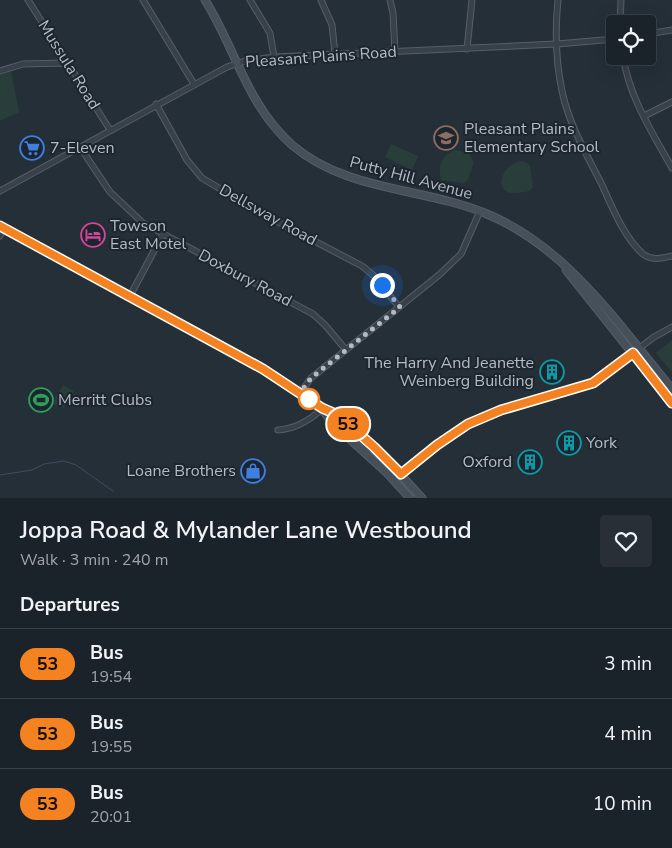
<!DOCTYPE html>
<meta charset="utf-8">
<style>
body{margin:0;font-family:"Nunito Sans",sans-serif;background:#282f36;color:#f1f3f6;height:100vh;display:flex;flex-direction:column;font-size:19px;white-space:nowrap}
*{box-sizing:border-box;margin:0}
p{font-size:16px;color:#a0a4a8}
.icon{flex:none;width:28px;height:28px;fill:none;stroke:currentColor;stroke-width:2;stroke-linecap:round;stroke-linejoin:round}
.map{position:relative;height:498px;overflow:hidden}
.drawer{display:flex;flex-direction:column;background:#1b232a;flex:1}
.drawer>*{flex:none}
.badge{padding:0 10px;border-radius:16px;font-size:18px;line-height:32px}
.tools{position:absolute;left:606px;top:15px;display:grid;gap:10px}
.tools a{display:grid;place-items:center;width:50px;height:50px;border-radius:5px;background:#1b232a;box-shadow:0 5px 20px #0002,0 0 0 1px #394047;font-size:25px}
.you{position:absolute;width:25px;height:25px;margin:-12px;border:4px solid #fff;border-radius:50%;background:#1a73e8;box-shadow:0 0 0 8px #1a73e833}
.map>.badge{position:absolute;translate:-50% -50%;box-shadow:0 0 0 2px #fff}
h2{padding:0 20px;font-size:19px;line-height:45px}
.round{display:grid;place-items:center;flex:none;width:52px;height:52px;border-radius:5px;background:#282f36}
.overview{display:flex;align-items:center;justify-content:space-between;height:85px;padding:0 20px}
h1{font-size:24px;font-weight:600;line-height:38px}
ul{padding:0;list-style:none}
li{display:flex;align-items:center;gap:15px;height:70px;padding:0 20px;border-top:1px solid #394047}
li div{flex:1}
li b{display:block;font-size:19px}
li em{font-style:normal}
li .badge{min-width:55px;font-weight:700;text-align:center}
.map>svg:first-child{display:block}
</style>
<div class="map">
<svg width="672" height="498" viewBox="0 0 672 498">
<rect width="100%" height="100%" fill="#242f38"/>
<path fill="#293d3b" d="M11,70L19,112L0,121V75Z
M391,144L418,156L412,170L385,157Z
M456,150L468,153L474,162L468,180L464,183L441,180C437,166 442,154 456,150Z
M520,161L526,162L530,166L533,187L530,191C524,192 515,194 510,193C492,187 505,164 520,161Z
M672,340V372L656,353Z
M63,385L74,391L64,408L52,404Z"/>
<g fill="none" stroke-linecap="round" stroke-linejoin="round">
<path stroke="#3c4e60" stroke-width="1" d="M0,475L32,470L44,464L64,461L76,465L113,491"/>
<g stroke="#565e67" stroke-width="7">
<path id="street" d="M28,0L110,130
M143,0L194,84
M250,0L270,33L274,57
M321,0L332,25L335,54
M390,0L393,13L395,52
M558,0C555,29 556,62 562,91C569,125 587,155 602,185C612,207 625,239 643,254C652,261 662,258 672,256
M620,24L621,0
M648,34L672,30
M467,49L472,0
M623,56C629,97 652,132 672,168
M0,71L23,64L67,63
M156,104L187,160L202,178L259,212L362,266L373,275L399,307
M644,116L672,102
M80,147L110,192L143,223L313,314L325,325L346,350
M0,191L227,67L245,61L274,57L557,44L615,39
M0,236L4,228
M130,296L163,234
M300,393L311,378L439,275L461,254L480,211
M278,430C295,429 310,420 322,409
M401,474C423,456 444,436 469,424C505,405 544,397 583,387L593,383L654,337L672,327"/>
</g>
<g stroke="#565e67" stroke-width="9">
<path id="secondary" d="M205,0C236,50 247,105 292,145C347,192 423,187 487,214C567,247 618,324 672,389
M0,226L243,357L300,393L322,409L338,415L375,447L422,498
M566,270L672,403
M322,409L332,423L387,473L410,498"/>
</g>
<use href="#street" stroke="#384049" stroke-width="5"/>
<use href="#secondary" stroke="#46505b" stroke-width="7"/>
</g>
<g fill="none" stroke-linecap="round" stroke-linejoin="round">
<g stroke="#fff" stroke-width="11">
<path id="line" d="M0,226L263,369L322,408L338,415L374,447L401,474L437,445L468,424L501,410L593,383L633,353L672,403"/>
</g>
<use href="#line" stroke="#f58220" stroke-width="8"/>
<path stroke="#b3bbc5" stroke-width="5" stroke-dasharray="0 9" d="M309,399L300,393L311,378L400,307L382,285"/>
</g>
<defs>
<g id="school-ring" transform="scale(1.25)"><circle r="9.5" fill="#1d252e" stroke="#8d6e63" stroke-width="1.5"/><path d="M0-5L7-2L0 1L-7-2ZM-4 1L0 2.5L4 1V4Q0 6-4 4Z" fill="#8d6e63"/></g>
<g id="supermarket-ring" transform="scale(1.25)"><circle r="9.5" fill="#1d252e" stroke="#3f7fe0" stroke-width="1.5"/><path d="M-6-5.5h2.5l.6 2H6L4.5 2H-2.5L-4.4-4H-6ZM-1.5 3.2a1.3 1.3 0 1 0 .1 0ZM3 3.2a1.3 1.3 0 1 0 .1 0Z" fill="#3f7fe0"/></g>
<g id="hotel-ring" transform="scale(1.25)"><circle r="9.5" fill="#1d252e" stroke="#d1479c" stroke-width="1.5"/><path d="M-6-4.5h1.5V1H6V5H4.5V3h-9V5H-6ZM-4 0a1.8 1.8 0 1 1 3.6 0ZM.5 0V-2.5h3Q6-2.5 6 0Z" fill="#d1479c"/></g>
<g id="building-ring" transform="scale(1.25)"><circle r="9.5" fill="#1d252e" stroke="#0f9aa8" stroke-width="1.5"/><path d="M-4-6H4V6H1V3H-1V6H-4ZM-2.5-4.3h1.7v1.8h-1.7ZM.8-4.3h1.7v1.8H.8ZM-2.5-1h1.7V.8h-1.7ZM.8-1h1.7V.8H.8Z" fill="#0f9aa8"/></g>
<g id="stadium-ring" transform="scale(1.25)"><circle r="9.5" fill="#1d252e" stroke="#2e9e5b" stroke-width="1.5"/><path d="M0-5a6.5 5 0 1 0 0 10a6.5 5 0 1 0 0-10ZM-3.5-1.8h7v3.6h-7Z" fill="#2e9e5b"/></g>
<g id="shop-ring" transform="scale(1.25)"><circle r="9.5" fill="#1d252e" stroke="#3f7fe0" stroke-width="1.5"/><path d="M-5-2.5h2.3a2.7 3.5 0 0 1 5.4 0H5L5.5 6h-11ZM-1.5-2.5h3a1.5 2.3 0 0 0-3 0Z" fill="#3f7fe0"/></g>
</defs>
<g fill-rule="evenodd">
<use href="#school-ring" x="446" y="138"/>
<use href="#supermarket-ring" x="32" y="148"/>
<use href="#hotel-ring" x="93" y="235"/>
<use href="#building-ring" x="552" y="372"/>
<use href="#stadium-ring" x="41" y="400"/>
<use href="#building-ring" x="569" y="443"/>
<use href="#building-ring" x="530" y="462"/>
<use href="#shop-ring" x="253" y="471"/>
</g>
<circle fill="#fff" stroke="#f58220" stroke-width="2.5" cx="309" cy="399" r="10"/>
<g text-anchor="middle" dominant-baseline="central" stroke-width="4" stroke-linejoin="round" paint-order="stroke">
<g font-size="16" fill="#b3bbc5" stroke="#1d252e">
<text transform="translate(321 57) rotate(-4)">Pleasant Plains Road</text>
<text transform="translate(69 65) rotate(58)">Mussula Road</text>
<text transform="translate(411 178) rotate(15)">Putty Hill Avenue</text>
<text transform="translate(268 215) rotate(29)">Dellsway Road</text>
<text transform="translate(245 278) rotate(28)">Doxbury Road</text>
</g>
<g font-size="16" fill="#b3bbc5" stroke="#1d252e" text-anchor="start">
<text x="464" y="129">Pleasant Plains<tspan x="464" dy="18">Elementary School</tspan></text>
<text x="50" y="148">7-Eleven</text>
<text x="110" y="226">Towson<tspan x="110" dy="18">East Motel</tspan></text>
<text x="534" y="363" text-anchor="end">The Harry And Jeanette<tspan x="534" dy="18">Weinberg Building</tspan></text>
<text x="58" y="400">Merritt Clubs</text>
<text x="586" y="443">York</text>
<text x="512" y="462" text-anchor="end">Oxford</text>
<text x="236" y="471" text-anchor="end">Loane Brothers</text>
</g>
</g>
</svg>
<div class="tools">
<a><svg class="icon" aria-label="locate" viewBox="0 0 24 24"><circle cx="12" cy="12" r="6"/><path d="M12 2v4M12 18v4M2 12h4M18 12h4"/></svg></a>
</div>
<div class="you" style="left:382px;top:285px"></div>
<b class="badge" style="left:348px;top:424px;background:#f58220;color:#111">53</b>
</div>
<section class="drawer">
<div class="overview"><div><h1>Joppa Road &amp; Mylander Lane Westbound</h1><p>Walk · 3 min · 240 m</p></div><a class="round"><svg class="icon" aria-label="heart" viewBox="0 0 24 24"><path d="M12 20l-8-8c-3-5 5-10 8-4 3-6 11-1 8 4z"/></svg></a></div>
<h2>Departures</h2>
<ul>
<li><span class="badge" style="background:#f58220;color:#111">53</span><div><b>Bus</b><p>19:54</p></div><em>3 min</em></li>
<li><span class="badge" style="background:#f58220;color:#111">53</span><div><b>Bus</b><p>19:55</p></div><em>4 min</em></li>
<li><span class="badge" style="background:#f58220;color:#111">53</span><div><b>Bus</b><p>20:01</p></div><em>10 min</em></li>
</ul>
</section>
